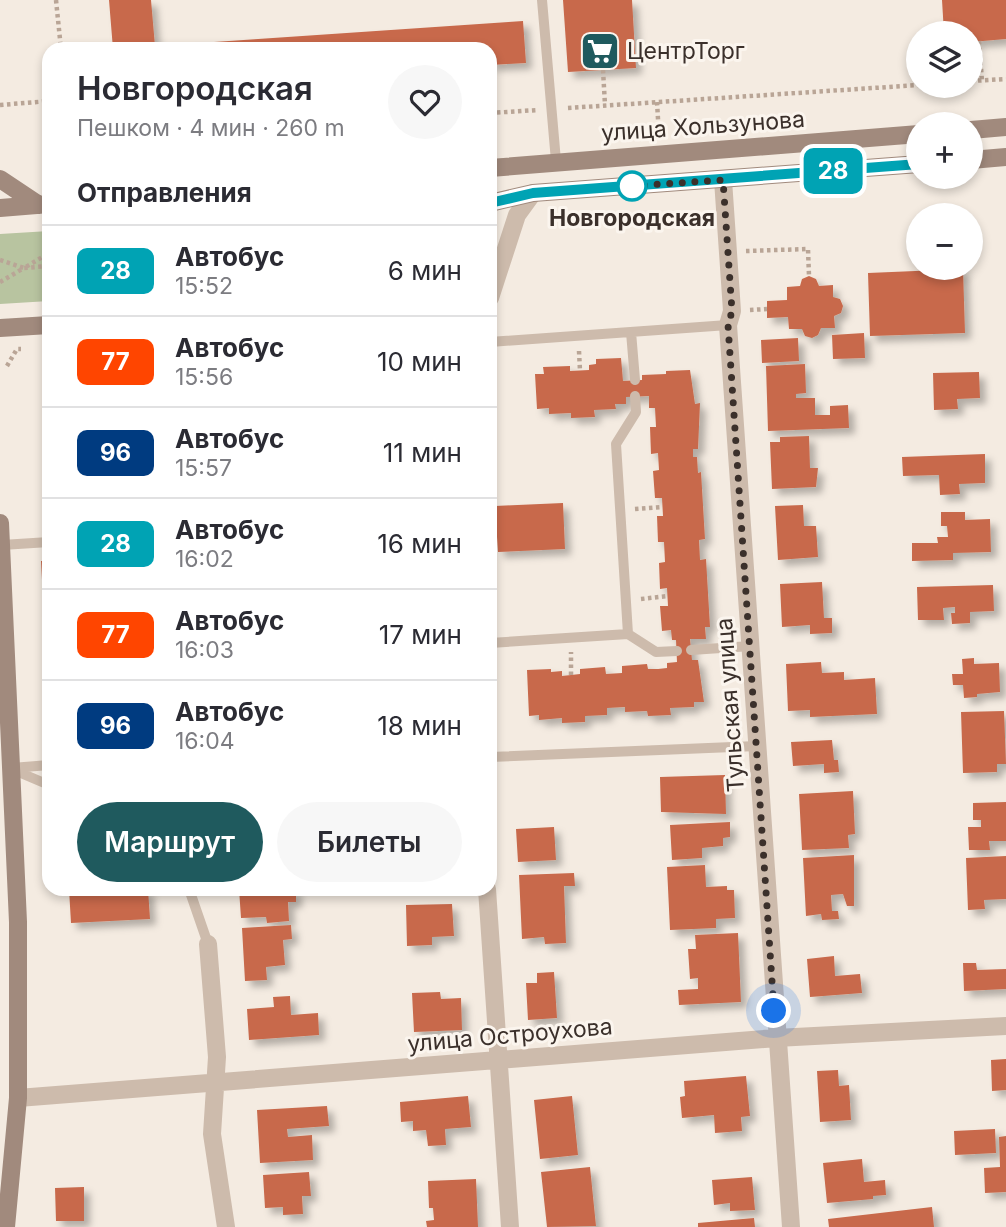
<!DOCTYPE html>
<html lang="ru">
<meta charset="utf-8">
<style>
body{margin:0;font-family:Inter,sans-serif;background:#f7f7f7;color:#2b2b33;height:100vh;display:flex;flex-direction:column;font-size:26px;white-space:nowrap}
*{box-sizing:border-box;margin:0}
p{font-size:23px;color:#7c7c81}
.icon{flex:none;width:38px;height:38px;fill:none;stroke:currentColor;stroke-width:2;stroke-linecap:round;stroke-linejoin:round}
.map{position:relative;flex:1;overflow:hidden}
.details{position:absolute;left:42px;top:42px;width:455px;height:854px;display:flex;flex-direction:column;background:#fff;border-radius:21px;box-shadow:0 4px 10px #0003}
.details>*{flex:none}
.badge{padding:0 14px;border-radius:10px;font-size:24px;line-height:46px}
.tools{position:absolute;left:906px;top:21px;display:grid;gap:14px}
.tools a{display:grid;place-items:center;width:77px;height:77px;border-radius:50%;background:#fff;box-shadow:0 4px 10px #0003;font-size:35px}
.you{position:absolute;width:35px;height:35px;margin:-18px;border:5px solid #fff;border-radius:50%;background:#1a73e8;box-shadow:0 0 0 10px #1a73e833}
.map>.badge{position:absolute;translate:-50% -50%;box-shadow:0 0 0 4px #fff}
h2{padding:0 35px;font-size:26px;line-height:63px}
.round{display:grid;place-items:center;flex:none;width:74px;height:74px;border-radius:37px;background:#f7f7f7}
.head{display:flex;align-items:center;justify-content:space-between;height:119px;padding:0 35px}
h1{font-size:33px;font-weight:600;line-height:52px}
.button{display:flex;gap:14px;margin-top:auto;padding:14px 35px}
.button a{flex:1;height:80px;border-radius:42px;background:#1f5a5e;color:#fff;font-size:28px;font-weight:600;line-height:80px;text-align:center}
.button a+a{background:#f7f7f7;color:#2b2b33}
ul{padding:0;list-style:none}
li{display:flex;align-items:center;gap:21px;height:91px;padding:0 35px;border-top:2px solid #e1e1e2}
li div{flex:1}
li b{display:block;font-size:26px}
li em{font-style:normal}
li .badge{min-width:77px;font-weight:700;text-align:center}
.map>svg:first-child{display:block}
</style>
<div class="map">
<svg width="1006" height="1227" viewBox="0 0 1006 1227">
<defs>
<filter id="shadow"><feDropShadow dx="6" dy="6" stdDeviation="3.5" flood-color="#0004"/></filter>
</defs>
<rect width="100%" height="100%" fill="#f4ebe1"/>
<path fill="#b8c4a0" d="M49,231V301L0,304V234Z"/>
<path fill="#c8694b" filter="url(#shadow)" d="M109,0H151L155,46L523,21L526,63L490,65V49H113Z
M563,0H632L636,68L568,72Z
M942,0H1006V39L971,42V33H944Z
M963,269L965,333L870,336L868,273Z
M809,276L816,279L819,286L833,285V297L840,299L843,306L841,313L834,316L835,328H821L818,335L812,338L805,336L802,329H789L788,317L767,318V301L787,300V287L800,286L802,279Z
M864,333L865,358L833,359L832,335Z
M798,338L799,361L762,363L761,340Z
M621,358L623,381L642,380V375L666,374V371L690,370L695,404L700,403L698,449H693V457H697L698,473L701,472L705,539L699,540L700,560L706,559L710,627H705L706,639H690L692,660H698L704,702H694V707L670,708L671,715L648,716L647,711L625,712V707L607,708V715L585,716V722L562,723V718L539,720V715L529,716L527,670L551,669V672L562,671V676L580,674V669L605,667L606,674L622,673V666L647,664L648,669H658L667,668V663L677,662L676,640H672L671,630L662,631L660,606H668L667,588L660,589L659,563L665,562L664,542H658L657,516H663L662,498H655L653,471L659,470L658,453L651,454L650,427H656L655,408H649V396L626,397V404H615L616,409L594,410L595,417L571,418V413L549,414V408L537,409L535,374H544L543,367L570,366V371L589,370V365L596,364V359Z
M805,364L806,393L796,394V398H815V415H830V406L848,405L849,428L768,431L766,366Z
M979,372L980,398L957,399L958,409L934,410L933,373Z
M809,436L810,468H818L816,487L772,489L770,442H780V437Z
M985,454V483L959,484L960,494L940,495L939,475L903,476L902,457Z
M563,503L565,549L498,552L495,506Z
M803,505L804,526H816L818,557L778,560L775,506Z
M941,512H965V520L990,519L991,552L953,553V560L912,561V543H938L937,537H948L947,526H941Z
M41,561H49V673H47Z
M822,582L824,618H832V633L810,634V625L782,627L780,584Z
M993,585L994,611L970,612V623L952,624L951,613H955V607L943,608L944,620H918L917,587Z
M974,658V664L999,663L1000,692L977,694V697L964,698L963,685H953L952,674H963L962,659Z
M821,662L822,673L844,672V680L875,678L877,714L810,717V710L788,711L786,664Z
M1004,711L1006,764H997V772L963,773L961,712Z
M832,740L834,760H838L839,772L824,773V764L793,766L791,742Z
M725,775L726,814L661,812L660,777Z
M853,791L855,834L848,835L849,848L802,850L799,794Z
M1006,802V841H989L990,850H969L968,827H981V820H973V803Z
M730,822V837L723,838V846L702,848V858L672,860L670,825Z
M554,827L556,860L518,862L516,829Z
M854,855V906H847L843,894L831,895L832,911H838L839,919L822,920L821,914L806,916L803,858Z
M1006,856V899L984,900L985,909L968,910L966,858Z
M705,865L706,887L727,886V890H734L735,918L716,919V928L670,930L667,867Z
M574,873L575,886H564L566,943L545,944L544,937L522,939L519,875Z
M69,889H148L150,919L71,923Z
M239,889H296V902H288L289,921L267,923L266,917L241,918Z
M452,904L454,936L432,937V945L407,946L406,905Z
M291,925L292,939L283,940L285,965L266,967L267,980L245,981L242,928Z
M738,933L741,1002L679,1005L678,990L698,989V978L690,979L688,949H696L695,935Z
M834,956L835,976L860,974L862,993L810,997L807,959Z
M963,963H976L977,970L1006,969V989L964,991Z
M554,972L557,1018L528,1020L526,983H537V973Z
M440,992L441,999L461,998L462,1030L414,1032L412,993Z
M290,996L291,1015L318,1013L319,1035L249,1040L247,1009L274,1007L273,997Z
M1006,1059V1090L992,1091L991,1060Z
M838,1070L839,1086L849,1085L851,1120L820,1122L817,1071Z
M746,1076L750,1116L741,1117L742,1131L715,1133L714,1115L682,1118L680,1097L685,1096L684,1081Z
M468,1096L471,1127L445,1129L446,1145L428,1146L426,1130L413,1131V1121L401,1122L400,1102Z
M572,1096L578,1155L540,1159L534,1100Z
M327,1106L329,1126L287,1129L288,1137L312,1135L313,1160L260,1163L257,1110Z
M995,1129L996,1153L955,1155L954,1131Z
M1006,1136V1192L985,1193L984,1168L1000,1167L999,1137Z
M862,1159L864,1182L885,1180L886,1195L873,1196V1199L827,1203L823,1163Z
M590,1167L596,1226L547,1227L541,1172Z
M309,1172L311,1196H302L303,1214L283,1215V1207L265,1208L263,1175Z
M752,1177L755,1210L730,1211V1203L714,1205L712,1180Z
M476,1179L478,1227H427L426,1221L434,1220L433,1208H429L428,1181Z
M84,1187V1221H56L55,1188Z
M932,1207L934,1227H829L828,1219Z
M754,1218L755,1227H698V1223Z"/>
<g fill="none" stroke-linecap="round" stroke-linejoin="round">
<path stroke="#b9a596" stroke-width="4.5" stroke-dasharray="3.5 3.5" stroke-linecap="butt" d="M56,0L61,49
M979,41L982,81
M603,70L605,105
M971,81L1006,79
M657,102L659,136
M0,105L49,101
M568,108L919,85
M490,113L538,110
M746,251L808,249L809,276
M0,260L24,268L49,253
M0,282L24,268L49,266
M750,310L767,309
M579,351L580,371
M7,366L17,349H21
M635,509L662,507
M641,599L668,596
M571,675V652"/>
<path stroke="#cdbbac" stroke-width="10" d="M542,0L556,161
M631,332L635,380
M490,342L728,325
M2,545L49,542
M628,634L656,652L677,651
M490,643L628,634L616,444L636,412L635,396
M691,650L751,646
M490,757L757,746
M9,768L49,785
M12,768L49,765
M189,889L208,944"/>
<path stroke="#cdbbac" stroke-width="18" d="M723,180L732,311L728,325L791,1227
M490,298L517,215L533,193
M487,889L510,1227
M208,944L217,1057L212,1134L226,1227
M18,1098L776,1038L1006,1026"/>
<path stroke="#a18a7d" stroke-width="18" d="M971,130L1006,127
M971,160L1006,157
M490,168L919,134
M0,179L39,205
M490,203L533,193L919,164
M0,208L49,204
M0,328L49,325
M0,523L18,922V1098L6,1227"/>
</g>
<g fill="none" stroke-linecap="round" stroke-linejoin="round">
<g stroke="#fff" stroke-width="16">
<path id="line" d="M490,203L533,193L919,164"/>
</g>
<use href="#line" stroke="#00a3b4" stroke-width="10"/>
<path stroke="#3b302b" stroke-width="7" stroke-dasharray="0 12.6" d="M632,186L723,180L732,311L728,325L774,1011"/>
</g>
<defs>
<g id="supermarket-square" transform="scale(2.0125)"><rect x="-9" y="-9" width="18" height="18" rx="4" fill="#1f5a5e" stroke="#fbf5ee"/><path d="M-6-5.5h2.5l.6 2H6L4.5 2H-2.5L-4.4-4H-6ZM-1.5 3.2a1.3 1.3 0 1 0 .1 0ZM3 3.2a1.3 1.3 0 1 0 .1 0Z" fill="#fff"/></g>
</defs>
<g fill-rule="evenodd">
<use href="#supermarket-square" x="600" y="51"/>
</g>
<circle fill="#fff" stroke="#00a3b4" stroke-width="3.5" cx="632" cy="186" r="14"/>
<g text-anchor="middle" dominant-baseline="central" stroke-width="6" stroke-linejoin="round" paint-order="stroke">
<g font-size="23" fill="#3b302b" stroke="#fbf5ee" text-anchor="start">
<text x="627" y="51">ЦентрТорг</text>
</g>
<g font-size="23" fill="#3b302b" stroke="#fbf5ee">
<text transform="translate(703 126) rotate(-4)">улица Хользунова</text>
<text transform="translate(730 705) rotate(-94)">Тульская улица</text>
<text transform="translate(510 1035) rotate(-5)">улица Остроухова</text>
</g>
<g font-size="23" font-weight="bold" fill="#3b302b" stroke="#fbf5ee">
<text x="632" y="218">Новгородская</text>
</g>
</g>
</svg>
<div class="tools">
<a><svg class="icon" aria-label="layers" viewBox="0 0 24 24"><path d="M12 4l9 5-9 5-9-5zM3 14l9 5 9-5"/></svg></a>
<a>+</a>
<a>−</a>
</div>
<div class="you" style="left:774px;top:1011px"></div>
<b class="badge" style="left:833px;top:171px;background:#00a3b4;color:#fff">28</b>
<section class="details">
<div class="head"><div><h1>Новгородская</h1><p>Пешком · 4 мин · 260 m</p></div><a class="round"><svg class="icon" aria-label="heart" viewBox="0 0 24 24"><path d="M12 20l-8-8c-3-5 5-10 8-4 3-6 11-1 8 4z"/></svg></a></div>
<h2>Отправления</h2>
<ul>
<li><span class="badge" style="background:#00a3b4;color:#fff">28</span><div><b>Автобус</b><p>15:52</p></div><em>6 мин</em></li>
<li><span class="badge" style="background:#ff4500;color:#fff">77</span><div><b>Автобус</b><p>15:56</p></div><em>10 мин</em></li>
<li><span class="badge" style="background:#003b80;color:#fff">96</span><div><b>Автобус</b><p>15:57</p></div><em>11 мин</em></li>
<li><span class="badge" style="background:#00a3b4;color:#fff">28</span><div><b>Автобус</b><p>16:02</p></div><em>16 мин</em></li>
<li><span class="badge" style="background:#ff4500;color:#fff">77</span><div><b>Автобус</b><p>16:03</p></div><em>17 мин</em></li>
<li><span class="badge" style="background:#003b80;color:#fff">96</span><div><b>Автобус</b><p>16:04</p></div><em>18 мин</em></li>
</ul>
<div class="button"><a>Маршрут</a><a>Билеты</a></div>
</section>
</div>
